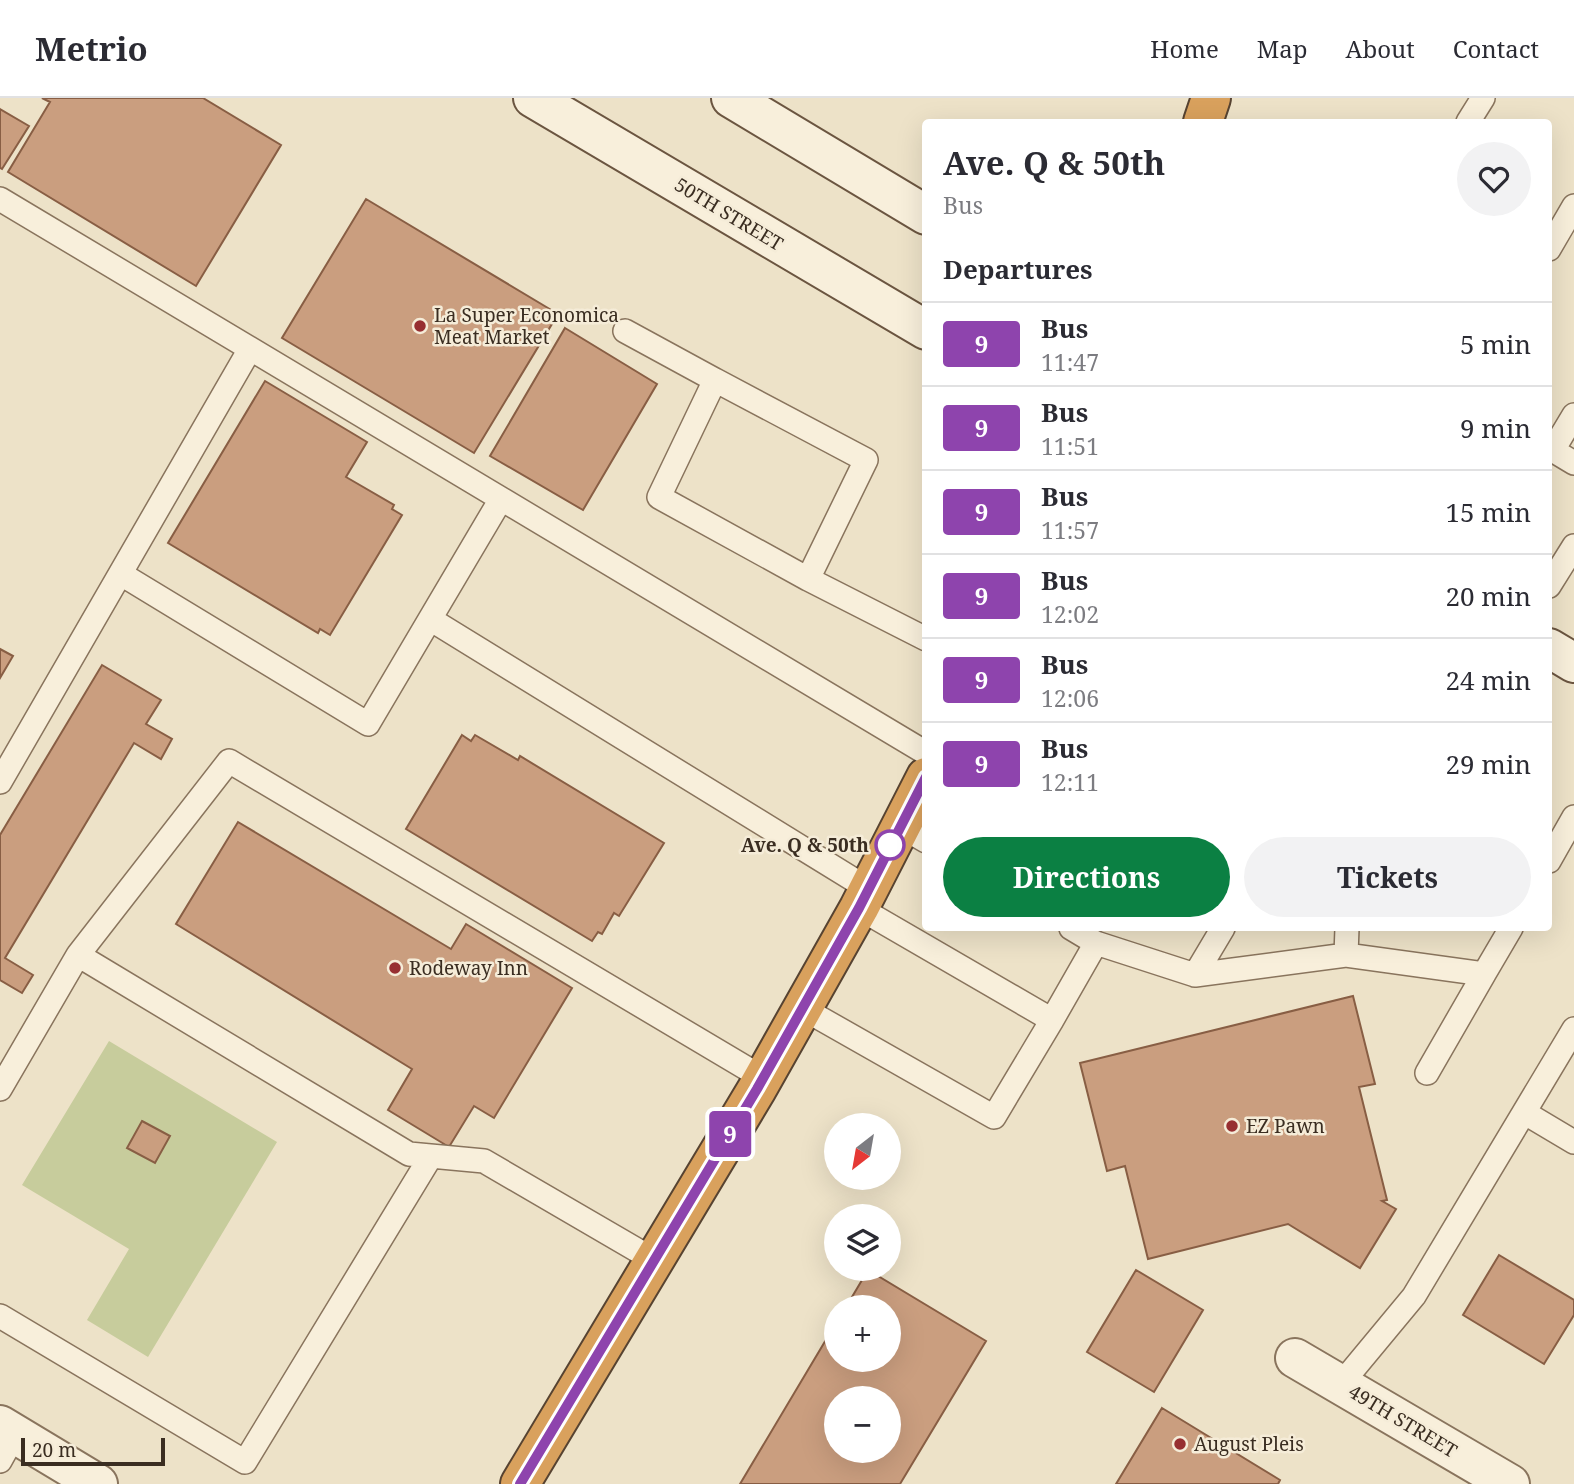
<!DOCTYPE html>
<meta charset="utf-8">
<style>
body{margin:0;font-family:"Noto Serif",serif;background:#f2f2f3;color:#2b2b33;height:100vh;display:flex;flex-direction:column;font-size:26px;white-space:nowrap}
*{box-sizing:border-box;margin:0}
p{font-size:23px;color:#7c7c81}
.icon{flex:none;width:38px;height:38px;fill:none;stroke:currentColor;stroke-width:2;stroke-linecap:round;stroke-linejoin:round}
.map{position:relative;flex:1;overflow:hidden}
.details{position:absolute;left:922px;top:21px;width:630px;height:812px;display:flex;flex-direction:column;background:#fff;border-radius:7px;box-shadow:0 7px 28px #0002}
.details>*{flex:none}
.badge{padding:0 14px;border-radius:5px;font-size:24px;line-height:46px}
.needle{width:46px;rotate:211deg}
.tools{position:absolute;left:824px;top:1015px;display:grid;gap:14px}
.tools a{display:grid;place-items:center;width:77px;height:77px;border-radius:50%;background:#fff;box-shadow:0 7px 28px #0002;font-size:35px}
.scale{position:absolute;left:21px;bottom:18px;width:144px;box-sizing:border-box;padding-left:7px;border:4px solid #3a2d21;border-top:0;font-size:19px;line-height:24px;white-space:nowrap;color:#3a2d21;-webkit-text-stroke:5px #f5ecd8;paint-order:stroke}
.map>.badge{position:absolute;translate:-50% -50%;box-shadow:0 0 0 4px #fff}
h2{padding:0 21px;font-size:26px;line-height:63px}
.round{display:grid;place-items:center;flex:none;width:74px;height:74px;border-radius:37px;background:#f2f2f3}
.summary{display:flex;align-items:center;justify-content:space-between;height:119px;padding:0 21px}
h1{font-size:33px;font-weight:700;line-height:52px}
.primary-button{display:flex;gap:14px;margin-top:auto;padding:14px 21px}
.primary-button a{flex:1;height:80px;border-radius:42px;background:#0b8043;color:#fff;font-size:28px;font-weight:700;line-height:80px;text-align:center}
.primary-button a+a{background:#f2f2f3;color:#2b2b33}
ul{padding:0;list-style:none}
li{display:flex;align-items:center;gap:21px;height:84px;padding:0 21px;border-top:2px solid #e1e1e2}
li div{flex:1}
li b{display:block;font-size:26px}
li em{font-style:normal}
li .badge{min-width:77px;font-weight:700;text-align:center}
header{display:flex;align-items:center;gap:42px;box-sizing:border-box;height:98px;padding:0 35px;background:#fff;border-bottom:2px solid #e1e1e2}
header strong{font-size:33px}
nav{display:flex;gap:38px;margin-inline-start:auto;font-size:24px}
.map>svg:first-child{display:block}
</style>
<header>
<strong>Metrio</strong>
<nav><a>Home</a><a>Map</a><a>About</a><a>Contact</a></nav>
</header>
<div class="map">
<svg width="1574" height="1386" viewBox="0 0 1574 1386">
<rect width="100%" height="100%" fill="#ede2c8"/>
<path fill="#c7cc9c" d="M109,943L277,1044L148,1259L87,1222L129,1151L22,1087Z"/>
<path fill="#ca9e7f" stroke="#885e44" stroke-width="2" fill-rule="evenodd" d="M42,0H203L281,47L196,188L8,74L50,4Z
M0,11L29,28L2,71L0,70Z
M366,101L558,216L474,355L282,240Z
M565,230L657,286L583,412L490,358Z
M265,283L367,344L346,379L394,407L392,411L402,417L330,537L320,531L318,535L168,445Z
M0,551L13,558L0,580Z
M102,567L161,602L146,626L172,641L161,661L134,645L5,860L33,877L22,895L0,882V737Z
M462,637L471,643L475,637L518,662L520,658L664,745L619,818L614,815L602,836L598,834L592,843L406,731Z
M238,724L451,851L466,826L572,890L494,1020L474,1008L449,1049L388,1012L412,971L176,826Z
M1353,898L1375,986L1359,989L1387,1102L1382,1103L1396,1111L1360,1170L1288,1126L1148,1161L1125,1068L1107,1073L1080,965Z
M142,1023L170,1038L155,1065L127,1050Z
M1499,1157L1574,1202V1217L1544,1266L1463,1217Z
M868,1172L986,1243L900,1386H740L836,1225V1262H889V1209H846ZM836,1300H889V1353H836Z
M1136,1172L1203,1212L1154,1294L1087,1254Z
M1162,1310L1280,1382L1278,1386H1116Z"/>
<g fill="none" stroke-linecap="round" stroke-linejoin="round">
<g stroke="#89745d" stroke-width="26">
<path id="lane" d="M1468,24L1483,0
M0,101L926,655
M1549,151L1574,108
M625,233L715,282
M1549,350L1574,365
M1553,352L1574,317
M121,476L368,626L430,521L867,790
M808,481L866,362L715,282L659,399L808,481L926,541
M1549,488L1574,448
M430,521L501,401
M0,684L250,251
M900,728L926,743
M1549,763L1574,719
M1096,845L1195,877L1346,857L1484,876L1511,830
M78,857L229,663L763,980
M1346,857L1347,830
M1195,877L1223,830
M802,910L994,1019L1052,922L859,810
M1052,922L1096,845L1071,830
M1427,975L1484,876
M0,991L78,857L409,1056L484,1063L654,1162
M1525,1015L1574,1044
M0,1218L245,1364L431,1058
M1341,1286L1414,1198L1574,931
M0,1363L15,1336"/>
</g>
<g stroke="#89745d" stroke-width="42">
<path id="street" d="M1295,1260L1510,1386
M0,1327L98,1386"/>
</g>
<g stroke="#6b5540" stroke-width="42">
<path id="secondary" d="M533,0L926,232
M731,0L926,117
M1549,550L1574,565"/>
</g>
<g stroke="#574331" stroke-width="42">
<path id="highway" d="M1203,24L1211,0
M520,1386L757,991L859,810L926,679"/>
</g>
<use href="#lane" stroke="#f8efdb" stroke-width="23"/>
<use href="#street" stroke="#f8efdb" stroke-width="38"/>
<use href="#secondary" stroke="#f8efdb" stroke-width="38"/>
<use href="#highway" stroke="#d9a15d" stroke-width="38"/>
</g>
<g fill="none" stroke-linecap="round" stroke-linejoin="round">
<g stroke="#fff" stroke-width="16">
<path id="line" d="M520,1386L757,991L859,810L926,679"/>
</g>
<use href="#line" stroke="#8e44ad" stroke-width="10"/>
</g>
<g fill="#972f31" stroke="#f5ecd8" stroke-width="2.5">
<circle cx="420" cy="228" r="7"/>
<circle cx="395" cy="870" r="7"/>
<circle cx="1232" cy="1028" r="7"/>
<circle cx="1180" cy="1346" r="7"/>
</g>
<circle fill="#fff" stroke="#8e44ad" stroke-width="3.5" cx="890" cy="747" r="14"/>
<g text-anchor="middle" dominant-baseline="central" stroke-width="5" stroke-linejoin="round" paint-order="stroke">
<g font-size="19" fill="#3a2d21" stroke="#f5ecd8">
<text transform="translate(729 116) rotate(31)">50TH STREET</text>
<text transform="translate(1403 1323) rotate(31)">49TH STREET</text>
</g>
<g font-size="19" fill="#3a2d21" stroke="#f5ecd8" text-anchor="start">
<text x="434" y="217">La Super Economica<tspan x="434" dy="22">Meat Market</tspan></text>
<text x="409" y="870">Rodeway Inn</text>
<text x="1246" y="1028">EZ Pawn</text>
<text x="1194" y="1346">August Pleis</text>
</g>
<g font-size="19" font-weight="bold" fill="#3a2d21" stroke="#f5ecd8" text-anchor="end">
<text x="869" y="747">Ave. Q &amp; 50th</text>
</g>
</g>
</svg>
<div class="tools">
<a><svg class="needle" viewBox="-14 -14 28 28"><path d="M0-13l5 13h-10z" fill="#e53935"/><path d="M0 13l5-13h-10z" fill="#7c7c81"/></svg></a>
<a><svg class="icon" aria-label="layers" viewBox="0 0 24 24"><path d="M12 4l9 5-9 5-9-5zM3 14l9 5 9-5"/></svg></a>
<a>+</a>
<a>−</a>
</div>
<div class="scale">20 m</div>
<b class="badge" style="left:730px;top:1036px;background:#8e44ad;color:#fff">9</b>
<section class="details">
<div class="summary"><div><h1>Ave. Q &amp; 50th</h1><p>Bus</p></div><a class="round"><svg class="icon" aria-label="heart" viewBox="0 0 24 24"><path d="M12 20l-8-8c-3-5 5-10 8-4 3-6 11-1 8 4z"/></svg></a></div>
<h2>Departures</h2>
<ul>
<li><span class="badge" style="background:#8e44ad;color:#fff">9</span><div><b>Bus</b><p>11:47</p></div><em>5 min</em></li>
<li><span class="badge" style="background:#8e44ad;color:#fff">9</span><div><b>Bus</b><p>11:51</p></div><em>9 min</em></li>
<li><span class="badge" style="background:#8e44ad;color:#fff">9</span><div><b>Bus</b><p>11:57</p></div><em>15 min</em></li>
<li><span class="badge" style="background:#8e44ad;color:#fff">9</span><div><b>Bus</b><p>12:02</p></div><em>20 min</em></li>
<li><span class="badge" style="background:#8e44ad;color:#fff">9</span><div><b>Bus</b><p>12:06</p></div><em>24 min</em></li>
<li><span class="badge" style="background:#8e44ad;color:#fff">9</span><div><b>Bus</b><p>12:11</p></div><em>29 min</em></li>
</ul>
<div class="primary-button"><a>Directions</a><a>Tickets</a></div>
</section>
</div>
